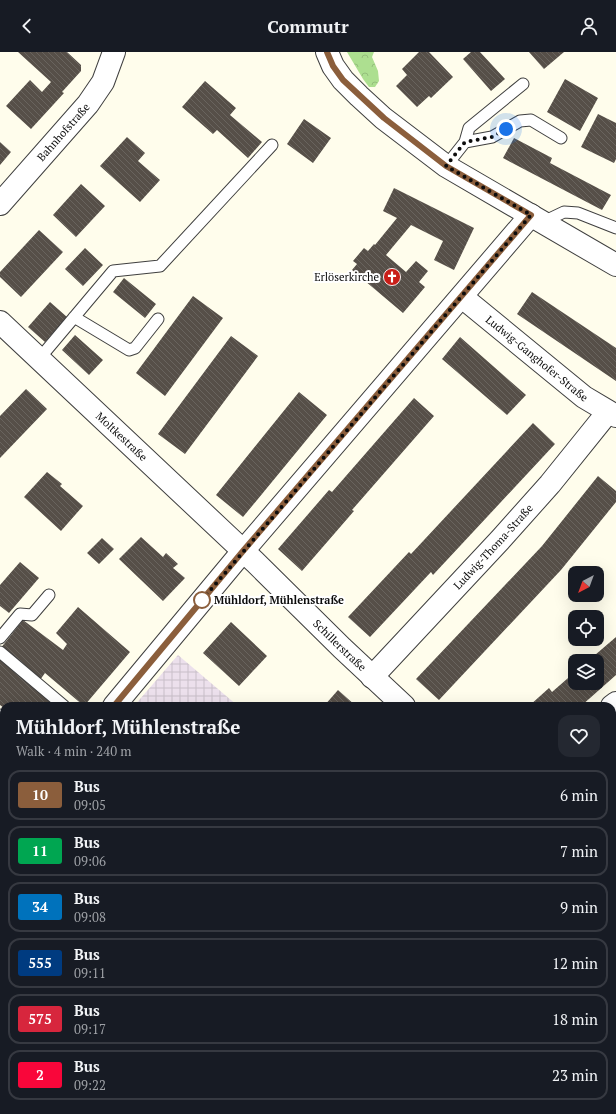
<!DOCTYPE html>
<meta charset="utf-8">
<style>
body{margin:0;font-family:"PT Serif",serif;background:#242831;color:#f1f3f6;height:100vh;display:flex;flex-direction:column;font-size:15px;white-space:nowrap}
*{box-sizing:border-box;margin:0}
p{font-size:13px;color:#9ea1a6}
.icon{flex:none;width:22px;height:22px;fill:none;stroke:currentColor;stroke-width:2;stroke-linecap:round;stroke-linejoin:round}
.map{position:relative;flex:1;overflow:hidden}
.sheet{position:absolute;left:0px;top:650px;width:616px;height:412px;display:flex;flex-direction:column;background:#171b24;border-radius:12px 12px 0 0;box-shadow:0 4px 16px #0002}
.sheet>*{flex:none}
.badge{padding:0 8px;border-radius:3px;font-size:14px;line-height:26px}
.needle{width:26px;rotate:221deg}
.buttons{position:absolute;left:568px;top:514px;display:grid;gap:8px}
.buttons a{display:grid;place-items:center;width:36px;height:36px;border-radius:8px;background:#171b24;box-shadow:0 4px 16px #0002;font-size:20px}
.you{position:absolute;width:20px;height:20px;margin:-10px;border:3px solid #fff;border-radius:50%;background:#1a73e8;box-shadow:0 0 0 6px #1a73e833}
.map>.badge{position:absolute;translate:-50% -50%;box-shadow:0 0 0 2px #fff}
.round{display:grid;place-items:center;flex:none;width:42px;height:42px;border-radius:12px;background:#242831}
.head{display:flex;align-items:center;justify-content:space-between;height:68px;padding:0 16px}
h1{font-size:19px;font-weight:800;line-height:30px}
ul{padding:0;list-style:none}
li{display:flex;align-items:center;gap:12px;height:50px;margin:0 8px 6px;padding:0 8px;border:2px solid #363941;border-radius:12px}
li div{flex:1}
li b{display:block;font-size:15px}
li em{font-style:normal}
li .badge{min-width:44px;font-weight:700;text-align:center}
header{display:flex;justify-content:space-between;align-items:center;height:52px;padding:0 16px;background:#171b24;font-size:18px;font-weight:800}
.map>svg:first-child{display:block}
</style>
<header><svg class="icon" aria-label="back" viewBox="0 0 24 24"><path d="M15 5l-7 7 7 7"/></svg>Commutr<svg class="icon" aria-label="person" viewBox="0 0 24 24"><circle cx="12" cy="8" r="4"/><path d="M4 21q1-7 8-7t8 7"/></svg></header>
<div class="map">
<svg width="616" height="1062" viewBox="0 0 616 1062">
<defs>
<pattern id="industrial-grid" width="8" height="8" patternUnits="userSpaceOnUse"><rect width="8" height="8" fill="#ece0ec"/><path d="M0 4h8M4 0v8" fill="none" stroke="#c9bfc9"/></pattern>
<pattern id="forest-crowns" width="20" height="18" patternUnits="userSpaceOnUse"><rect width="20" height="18" fill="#addf90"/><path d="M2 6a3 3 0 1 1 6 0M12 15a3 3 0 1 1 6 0" fill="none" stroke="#94be7b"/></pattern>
<pattern id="building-back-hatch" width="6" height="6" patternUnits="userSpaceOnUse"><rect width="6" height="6" fill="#564f48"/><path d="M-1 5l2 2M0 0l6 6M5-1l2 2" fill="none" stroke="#69645e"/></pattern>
</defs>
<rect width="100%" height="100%" fill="#fffdec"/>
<path fill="url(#industrial-grid)" d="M178,603L238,654H134Z"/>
<path fill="url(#forest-crowns)" d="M347,0H374L372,5L378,19L379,29L375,35H369L363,27Z
M566,1058H601L605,1062H570Z"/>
<path fill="url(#building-back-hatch)" d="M18,0H67L81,13V19L62,40L64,41L31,77L6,54L30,28L42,40L51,30Z
M419,0H429L453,25L431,46L429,44L417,55L396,34L407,23L402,17Z
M471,0H480L505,27L491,39L463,7Z
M529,0H564L544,17Z
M565,27L598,46L580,79L547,60Z
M205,29L236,56L230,63L262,90L248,106L217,78L213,82L182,55Z
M598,62L616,71V107L614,111L581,95Z
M304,67L331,86L313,111L287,92Z
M127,85L145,101L138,109L160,128L140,150L100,114Z
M514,86L552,106L550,111L611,143L602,158L503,106Z
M0,90L11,100L0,113Z
M81,132L105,154L76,185L53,163Z
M394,136L474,176L454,218L434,208L443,189L411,173L386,203L406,220L416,209L428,219L419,230L425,235L403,261L352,218L357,212L353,209L364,196L368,199L374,192L375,193L397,166L383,159Z
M39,178L63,200L21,245L0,225V220Z
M85,196L103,213L83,234L65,217Z
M124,226L156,252L145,266L113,240Z
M532,240L616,296V329L517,262Z
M193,244L223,266L165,344L136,321Z
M50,250L67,265L45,290L28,275Z
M75,283L103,308L89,323L62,298Z
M231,284L258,304L185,402L158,382Z
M460,285L526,343L507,363L442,307Z
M26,337L47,357L0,406V364Z
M299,340L327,363L243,465L216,443Z
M414,346L434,364L352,458L354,459L302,519L278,497L329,438L332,440Z
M533,371L555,392L433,523L431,520L370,585L348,565L409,500L411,502Z
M47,420L62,432L60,434L83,454L61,479L24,445Z
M598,424L616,439V450L561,518L439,648L416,627L542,494Z
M141,485L163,505L166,501L178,512L173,516L185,526L163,549L119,507Z
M102,486L114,497L99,512L87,501Z
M20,510L39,526L9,561L0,554V533Z
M78,555L130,600L84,654L45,621L40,628L0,597L23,568L63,598L67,592L56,581Z
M231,570L267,604L239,634L203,601Z
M616,585V623L581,654H529L549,636L552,640L575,620V631H597V609H588Z
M0,605L58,654H4V656L0,653Z
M338,638L356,654H324Z
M616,688V762L612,758V693Z
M612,934H616V1023H612Z
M0,970L4,974V1042L0,1039Z
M21,1058H95L99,1062H26Z"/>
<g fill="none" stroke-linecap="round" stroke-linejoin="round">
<g stroke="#3f3f3f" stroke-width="13">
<path id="service" d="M465,90L492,85L520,69L531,68L561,86
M446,114L465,90L469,76L523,32
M543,170L564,160L578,161L616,176
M74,265L129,298L135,296L158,267
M39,307L113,219L160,214L272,93
M0,586L20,562L32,563L49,543
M0,600L64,654
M0,663L4,667
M0,699L4,702
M612,913L616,908
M0,943L4,947
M128,1058L136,1062
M245,1062L253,1058"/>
</g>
<g stroke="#3f3f3f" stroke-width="24">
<g id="minor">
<path id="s1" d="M0,152L88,52L103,30L114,0"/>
<path id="s2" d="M462,245L584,345L616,364"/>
<path id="s3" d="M0,270L255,510L342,596L404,654"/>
<path id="s4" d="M372,625L500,488L550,432L608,360"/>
<path d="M114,654L243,499L531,163"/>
<path d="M612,654L616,651"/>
<path d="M0,794L4,788"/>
<path d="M612,848L616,852"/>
</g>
</g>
<g stroke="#3f3f3f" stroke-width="24">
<path id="tertiary" d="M327,0L333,14L343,28L359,44L383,66L446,114L616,213
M0,815H4
M303,1058L307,1062"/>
</g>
<use href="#service" stroke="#fff" stroke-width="11"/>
<use href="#minor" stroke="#fff" stroke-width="22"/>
<use href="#tertiary" stroke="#fff" stroke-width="22"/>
</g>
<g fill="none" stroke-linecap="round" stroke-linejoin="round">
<g stroke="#fff" stroke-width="9">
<path id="line" d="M114,654L243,499L531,163L446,114L384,66L343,28L333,14L327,0"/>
</g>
<use href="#line" stroke="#8b5e3c" stroke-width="6"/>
<path stroke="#0c0c0c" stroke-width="4" stroke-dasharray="0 7.2" d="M202,548L531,163L446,114L465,90L492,85L506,77"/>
</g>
<defs>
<g id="church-disc" transform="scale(0.9)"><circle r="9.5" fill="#c91e18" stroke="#fff"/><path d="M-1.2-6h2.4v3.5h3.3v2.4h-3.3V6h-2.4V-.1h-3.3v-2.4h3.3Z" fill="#fff"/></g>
</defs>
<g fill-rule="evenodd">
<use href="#church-disc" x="392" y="225"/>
</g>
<circle fill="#fff" stroke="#8b5e3c" stroke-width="2" cx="202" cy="548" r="8"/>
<g text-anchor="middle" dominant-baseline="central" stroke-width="4" stroke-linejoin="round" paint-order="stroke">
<g font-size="11" fill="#0c0c0c" stroke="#fff">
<text stroke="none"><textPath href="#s1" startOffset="96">Bahnhofstraße</textPath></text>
<text stroke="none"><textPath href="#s2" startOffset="97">Ludwig-Ganghofer-Straße</textPath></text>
<text stroke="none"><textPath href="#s3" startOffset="167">Moltkestraße</textPath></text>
<text stroke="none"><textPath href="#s4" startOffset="178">Ludwig-Thoma-Straße</textPath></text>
<text stroke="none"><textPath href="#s3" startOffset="469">Schillerstraße</textPath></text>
</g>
<g font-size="11" fill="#0c0c0c" stroke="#fff" text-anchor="end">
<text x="379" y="225">Erlöserkirche</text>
</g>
<g font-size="11" font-weight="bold" fill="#0c0c0c" stroke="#fff" text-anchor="start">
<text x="214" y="548">Mühldorf, Mühlenstraße</text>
</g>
</g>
</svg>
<div class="buttons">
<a><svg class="needle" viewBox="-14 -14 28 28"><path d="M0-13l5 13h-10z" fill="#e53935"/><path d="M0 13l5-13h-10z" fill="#9ea1a6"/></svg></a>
<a><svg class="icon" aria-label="locate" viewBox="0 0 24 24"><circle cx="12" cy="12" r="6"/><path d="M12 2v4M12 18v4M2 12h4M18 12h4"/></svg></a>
<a><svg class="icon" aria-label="layers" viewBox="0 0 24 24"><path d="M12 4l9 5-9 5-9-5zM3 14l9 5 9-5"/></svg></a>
</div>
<div class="you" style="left:506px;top:77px"></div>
<section class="sheet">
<div class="head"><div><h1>Mühldorf, Mühlenstraße</h1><p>Walk · 4 min · 240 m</p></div><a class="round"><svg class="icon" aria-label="heart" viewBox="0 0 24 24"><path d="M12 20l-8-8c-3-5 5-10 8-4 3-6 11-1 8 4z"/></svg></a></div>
<ul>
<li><span class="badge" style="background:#8b5e3c;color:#fff">10</span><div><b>Bus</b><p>09:05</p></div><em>6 min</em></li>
<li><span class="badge" style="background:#00a651;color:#fff">11</span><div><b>Bus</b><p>09:06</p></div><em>7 min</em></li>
<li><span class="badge" style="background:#0072bc;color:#fff">34</span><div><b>Bus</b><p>09:08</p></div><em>9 min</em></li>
<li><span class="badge" style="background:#003b80;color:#fff">555</span><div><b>Bus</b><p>09:11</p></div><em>12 min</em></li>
<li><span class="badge" style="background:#d7263d;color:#fff">575</span><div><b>Bus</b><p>09:17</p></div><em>18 min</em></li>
<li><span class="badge" style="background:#f9063a;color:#fff">2</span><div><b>Bus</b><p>09:22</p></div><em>23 min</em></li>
</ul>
</section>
</div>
